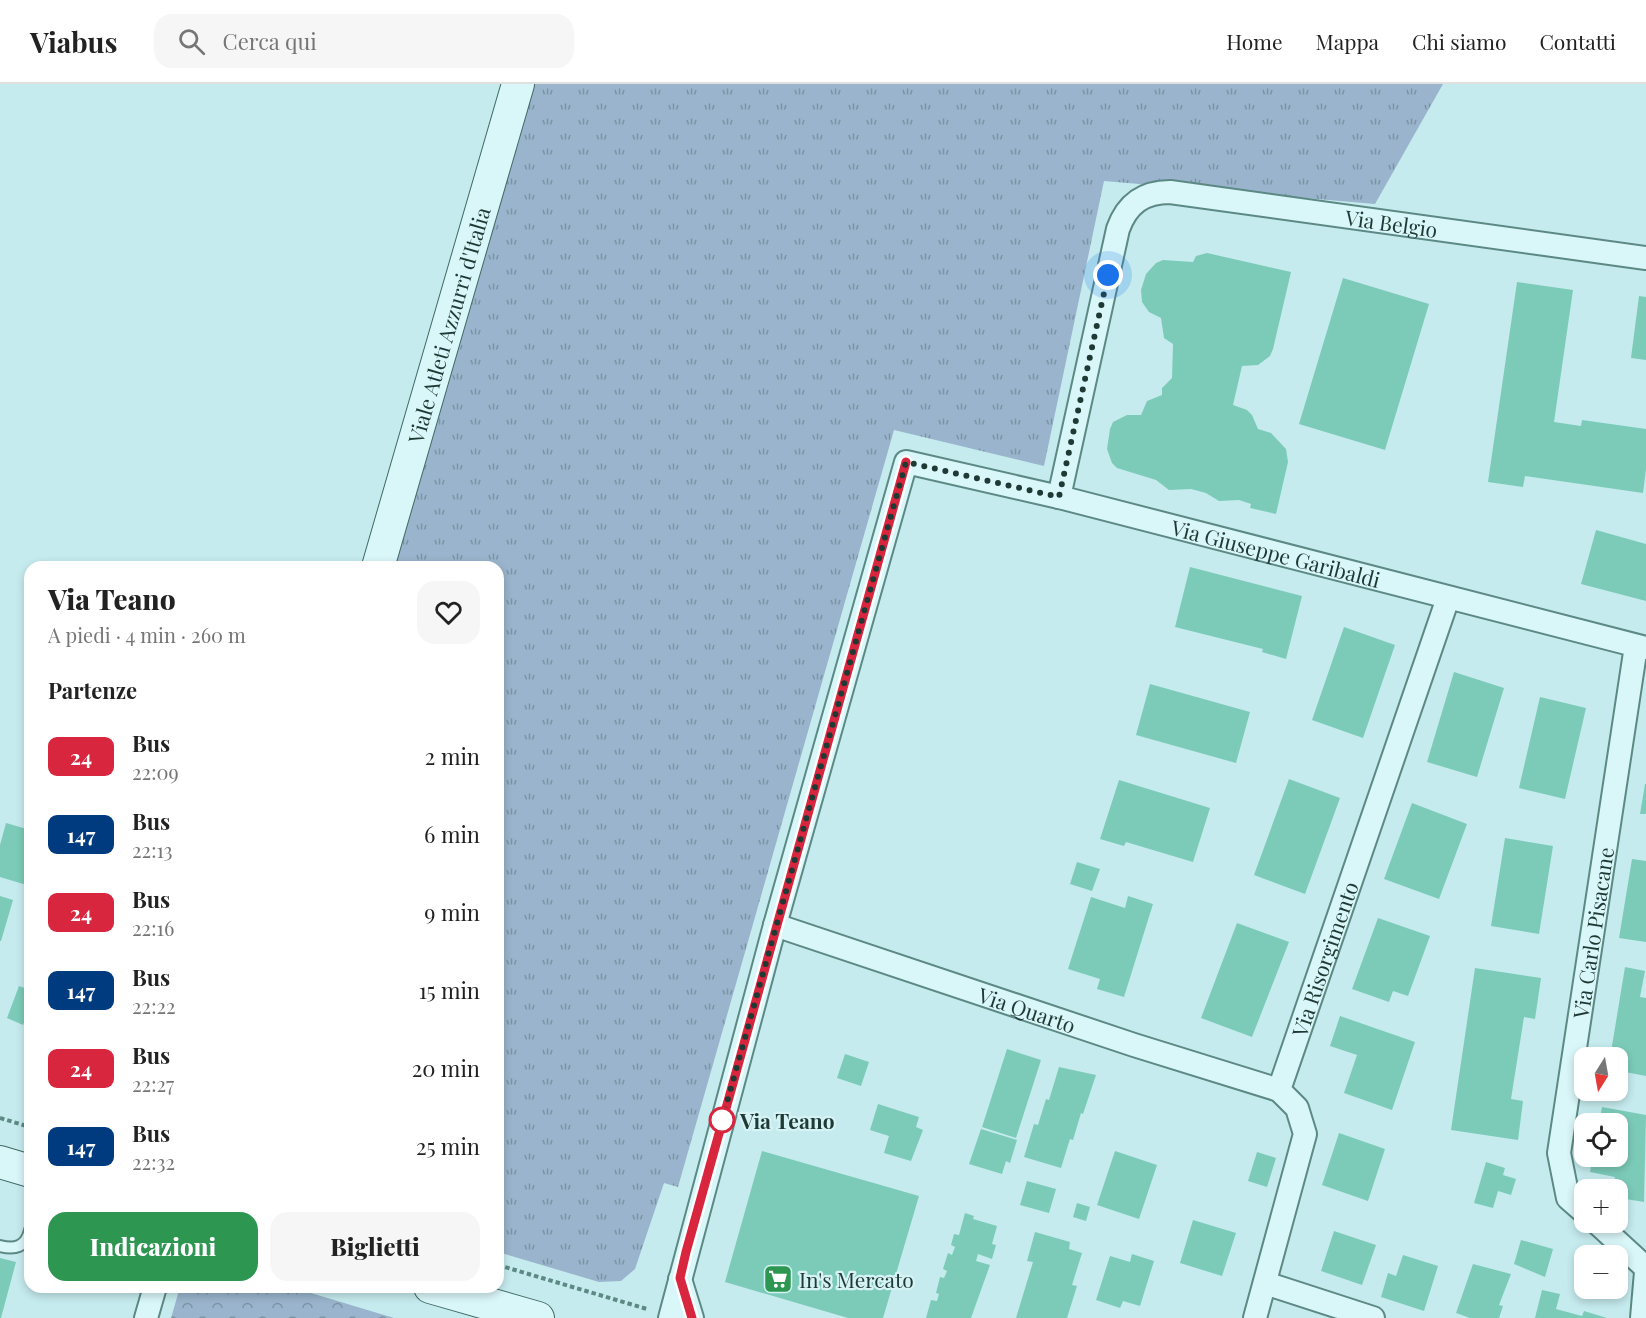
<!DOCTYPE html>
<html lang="it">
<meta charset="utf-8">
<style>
body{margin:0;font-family:"Playfair Display",serif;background:#f6f6f6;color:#222;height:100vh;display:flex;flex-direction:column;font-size:22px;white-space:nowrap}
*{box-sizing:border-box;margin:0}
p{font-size:20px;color:#767676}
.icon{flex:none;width:33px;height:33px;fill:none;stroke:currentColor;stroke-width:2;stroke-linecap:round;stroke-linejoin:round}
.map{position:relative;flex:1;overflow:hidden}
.sheet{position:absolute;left:24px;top:477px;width:480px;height:732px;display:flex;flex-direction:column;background:#fff;border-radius:18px;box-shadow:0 3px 9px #0003}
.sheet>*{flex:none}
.badge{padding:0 12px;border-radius:9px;font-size:21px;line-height:39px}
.needle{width:39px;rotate:191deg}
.fabs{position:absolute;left:1574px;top:963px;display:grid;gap:12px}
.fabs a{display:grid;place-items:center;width:54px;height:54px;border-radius:12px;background:#fff;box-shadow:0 3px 9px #0003;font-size:30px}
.you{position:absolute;width:30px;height:30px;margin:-15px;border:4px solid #fff;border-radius:50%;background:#1a73e8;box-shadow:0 0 0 9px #1a73e833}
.map>.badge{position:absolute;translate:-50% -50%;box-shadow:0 0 0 3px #fff}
h2{padding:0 24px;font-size:22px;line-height:54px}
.round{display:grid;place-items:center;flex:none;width:63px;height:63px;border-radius:18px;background:#f6f6f6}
.head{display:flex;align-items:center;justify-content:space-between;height:102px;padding:0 24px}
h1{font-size:28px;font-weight:800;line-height:45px}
.button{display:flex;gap:12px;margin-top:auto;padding:12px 24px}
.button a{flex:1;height:69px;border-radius:18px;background:#2d9752;color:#fff;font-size:24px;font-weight:800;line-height:69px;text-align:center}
.button a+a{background:#f6f6f6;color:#222}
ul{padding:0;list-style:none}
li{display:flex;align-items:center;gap:18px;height:78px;padding:0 24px}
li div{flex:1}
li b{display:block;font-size:22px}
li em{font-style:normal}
li .badge{min-width:66px;font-weight:700;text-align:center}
header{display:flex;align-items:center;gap:36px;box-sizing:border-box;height:84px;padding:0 30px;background:#fff;border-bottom:2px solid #e0e0e0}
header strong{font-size:28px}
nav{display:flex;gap:33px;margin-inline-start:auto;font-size:21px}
.search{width:420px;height:54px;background:#f6f6f6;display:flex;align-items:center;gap:15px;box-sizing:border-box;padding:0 21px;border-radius:18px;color:#767676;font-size:22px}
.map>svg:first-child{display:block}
</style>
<header>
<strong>Viabus</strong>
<div class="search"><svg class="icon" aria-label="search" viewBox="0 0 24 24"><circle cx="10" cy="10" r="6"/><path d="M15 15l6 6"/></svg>Cerca qui</div>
<nav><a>Home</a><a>Mappa</a><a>Chi siamo</a><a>Contatti</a></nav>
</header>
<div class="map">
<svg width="1646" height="1234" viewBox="0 0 1646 1234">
<defs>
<pattern id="grass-tufts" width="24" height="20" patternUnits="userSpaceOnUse" patternTransform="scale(1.5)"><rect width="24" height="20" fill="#99b4cc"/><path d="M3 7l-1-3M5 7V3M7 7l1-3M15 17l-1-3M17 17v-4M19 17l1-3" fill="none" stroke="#7c93a6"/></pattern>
<pattern id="park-crowns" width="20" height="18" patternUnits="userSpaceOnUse" patternTransform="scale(1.5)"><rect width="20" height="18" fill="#99b4cc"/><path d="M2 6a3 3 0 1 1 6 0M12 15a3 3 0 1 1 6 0" fill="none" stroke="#7c93a6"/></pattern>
</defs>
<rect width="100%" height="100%" fill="#c5ebee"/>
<path fill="url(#grass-tufts)" d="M532,0H1443L1375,120L1104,97L1044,382L894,346L678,1103L664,1099L635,1185L621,1197L599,1198L498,1168V483H393Z"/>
<path fill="url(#park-crowns)" d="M180,1203H291L394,1234H171Z"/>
<path fill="#7ccbb9" d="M1207,169L1291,188L1273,265L1270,272L1258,281L1242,282L1233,321L1247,326L1252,331L1258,345L1271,349L1286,365L1288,378L1276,430L1250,424L1251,420L1239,416L1219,417L1206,409L1191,405L1169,406L1156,396L1117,384L1112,379L1107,365L1110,345L1113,338L1127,331H1141L1147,317L1162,311V304L1172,294L1173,260L1164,254L1161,234L1149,228L1142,218L1141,206L1146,190L1156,179L1163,176L1193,178L1196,172Z
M1343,194L1429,220L1385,366L1299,340Z
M1517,198L1573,206L1554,338L1581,342L1582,336L1646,345V385L1643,409L1525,392L1523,403L1488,398Z
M1639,212L1646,213V276L1631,274Z
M1596,446L1646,460V517L1581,500Z
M1190,483L1302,512L1286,575L1262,568L1263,565L1175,543Z
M1344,543L1395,561L1363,654L1312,636Z
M1454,588L1504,604L1477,693L1427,678Z
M1150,600L1250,628L1236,679L1136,651Z
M1540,613L1586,624L1565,715L1519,704Z
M1289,695L1340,714L1305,810L1254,791Z
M1119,696L1210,724L1193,778L1126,758L1124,762L1100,755Z
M1645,700H1646V730H1640Z
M1412,719L1467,740L1439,815L1384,795Z
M6,739L30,746V802L0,793V761Z
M1505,754L1553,762L1539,850L1491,842Z
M1632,775L1646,777V858L1619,854Z
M1077,778L1100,785L1092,807L1070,800Z
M0,812L13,816L1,857H0Z
M1128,812L1153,820L1124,913L1097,905L1100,895L1068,885L1091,813L1125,824Z
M1378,834L1430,852L1408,912L1393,907L1389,918L1352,905Z
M1237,839L1289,858L1252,953L1201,934Z
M1625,883L1645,887L1640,913L1646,914V992L1620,987L1622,979L1617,978V974H1610Z
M1475,884L1541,894L1535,935L1524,933L1511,1015L1523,1017L1518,1056L1451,1046Z
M19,902L30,906V924L23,941L7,934Z
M1340,932L1415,958L1392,1026L1344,1009L1357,971L1330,962Z
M1007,965L1041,976L1016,1054L982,1043Z
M845,970L869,978L861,1002L837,994Z
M1059,983L1096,991L1083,1030L1081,1029L1073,1056L1070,1055L1061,1084L1024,1073L1034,1040L1038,1041L1046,1015L1049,1016Z
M878,1020L919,1033L916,1043L923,1046L911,1077L884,1069L889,1052L870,1046Z
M1602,1023L1646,1031L1644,1118L1626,1115L1627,1110L1612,1106L1615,1093L1590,1088L1593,1072H1617V1040H1599Z
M981,1045L1017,1056L1010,1079L1006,1077L1002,1090L969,1080Z
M1339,1049L1385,1065L1368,1117L1322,1101Z
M762,1067L919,1112L883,1234H848L725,1198Z
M1115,1067L1157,1081L1139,1135L1097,1121Z
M1257,1068L1276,1074L1267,1103L1248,1097Z
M1486,1078L1505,1084L1503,1091L1516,1095L1511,1111L1498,1107L1493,1124L1474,1119Z
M1027,1097L1056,1105L1049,1129L1020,1121Z
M1077,1119L1090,1123L1086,1137L1073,1133Z
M965,1129L974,1132L973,1135L997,1142L992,1160L996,1161L992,1175L978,1170L976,1177L990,1181L971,1234H926L931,1216L937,1217L939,1210L936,1209L940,1193L944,1194L947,1187L943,1185L948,1169L952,1171L955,1163L951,1161L954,1150L959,1151Z
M1193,1136L1236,1149L1222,1192L1180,1179Z
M1334,1147L1376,1161L1362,1201L1321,1187Z
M1035,1148L1070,1158L1069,1165L1082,1169L1072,1201L1077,1202L1067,1234H1016L1033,1178L1027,1177Z
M1521,1156L1553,1165L1545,1193L1514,1180Z
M1132,1170L1154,1177L1140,1222L1123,1217L1120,1224L1096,1216L1110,1172L1130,1178Z
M1403,1171L1438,1182L1424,1227L1381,1213L1388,1189L1396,1192Z
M0,1174L16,1178L1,1234H0Z
M1473,1180L1511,1190L1499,1221L1503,1222L1499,1234H1470L1456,1229Z
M1542,1206L1560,1210L1556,1225L1582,1232L1584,1227L1607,1234H1535Z"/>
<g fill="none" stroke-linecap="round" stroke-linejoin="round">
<g stroke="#5c8984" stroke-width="14">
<path id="lane" d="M0,1162C15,1166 26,1163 30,1146"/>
</g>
<g stroke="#5c8984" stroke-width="26">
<g id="street">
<path id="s1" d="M1059,413L1118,145C1127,120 1143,108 1170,108L1646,174"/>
<path id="s2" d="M775,841L1134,961L1279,1006"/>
<path id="s3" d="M1584,1128L1568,1114L1559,1069L1636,562"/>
<path d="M1596,1138L1646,1184"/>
<path d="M680,1195L692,1234"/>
<path d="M1265,1199L1373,1234"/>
<path d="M146,1234L155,1203"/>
<path id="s4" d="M670,1234L775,841L906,378L1059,413L1646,564"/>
<path id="s5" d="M1255,1234L1305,1050L1297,1024L1279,1006L1448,514"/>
<path d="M1642,1234L1646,1188"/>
</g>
</g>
<g stroke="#3f6a64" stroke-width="34">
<g id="secondary">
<path id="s6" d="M378,483L518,0"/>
<path d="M0,1078L30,1087"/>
<path d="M430,1203L538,1234"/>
</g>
</g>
<path stroke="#5c8984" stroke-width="4" stroke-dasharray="4.5 3" stroke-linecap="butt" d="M0,1034L30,1043
M498,1181L647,1225"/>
<use href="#lane" stroke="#d9f6f8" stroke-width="10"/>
<use href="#street" stroke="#d9f6f8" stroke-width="22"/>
<use href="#secondary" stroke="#d9f6f8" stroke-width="32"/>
</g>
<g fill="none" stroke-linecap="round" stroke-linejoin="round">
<g stroke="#fff" stroke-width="14">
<path id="line" d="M692,1234L680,1194L686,1168L906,378"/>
</g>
<use href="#line" stroke="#d7263d" stroke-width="9"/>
<path stroke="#1f3935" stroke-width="6" stroke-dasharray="0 10.8" d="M722,1036L906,378L1059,413L1108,191"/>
</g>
<defs>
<g id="supermarket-square" transform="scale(1.5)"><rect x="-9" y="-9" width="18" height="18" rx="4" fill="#2d9752" stroke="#d5f3f5"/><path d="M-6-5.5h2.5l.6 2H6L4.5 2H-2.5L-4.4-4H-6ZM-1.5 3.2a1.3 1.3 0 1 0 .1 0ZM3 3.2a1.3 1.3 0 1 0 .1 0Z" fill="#fff"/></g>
</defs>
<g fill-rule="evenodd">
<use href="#supermarket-square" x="778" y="1195"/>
</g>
<circle fill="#fff" stroke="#d7263d" stroke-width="3" cx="722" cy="1036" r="12"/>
<g text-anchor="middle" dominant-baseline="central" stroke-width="4.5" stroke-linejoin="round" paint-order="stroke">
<g font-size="21" fill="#1f3935" stroke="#d5f3f5">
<text stroke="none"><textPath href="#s1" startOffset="567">Via Belgio</textPath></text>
<text stroke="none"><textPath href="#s6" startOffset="252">Viale Atleti Azzurri d'Italia</textPath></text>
<text stroke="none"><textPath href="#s4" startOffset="1269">Via Giuseppe Garibaldi</textPath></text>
<text stroke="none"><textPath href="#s3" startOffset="290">Via Carlo Pisacane</textPath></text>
<text stroke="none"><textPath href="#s5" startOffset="382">Via Risorgimento</textPath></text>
<text stroke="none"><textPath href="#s2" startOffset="266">Via Quarto</textPath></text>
</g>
<g font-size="21" font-weight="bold" fill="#1f3935" stroke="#d5f3f5" text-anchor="start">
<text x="740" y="1036">Via Teano</text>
</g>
<g font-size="21" fill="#1f3935" stroke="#d5f3f5" text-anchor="start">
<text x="799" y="1195">In's Mercato</text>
</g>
</g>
</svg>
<div class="fabs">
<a><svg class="needle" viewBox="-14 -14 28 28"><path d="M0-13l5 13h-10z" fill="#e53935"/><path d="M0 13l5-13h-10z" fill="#767676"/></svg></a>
<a><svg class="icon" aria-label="locate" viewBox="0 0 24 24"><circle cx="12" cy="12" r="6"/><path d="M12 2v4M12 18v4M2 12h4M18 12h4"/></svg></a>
<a>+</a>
<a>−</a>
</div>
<div class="you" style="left:1108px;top:191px"></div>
<section class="sheet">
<div class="head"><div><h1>Via Teano</h1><p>A piedi · 4 min · 260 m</p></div><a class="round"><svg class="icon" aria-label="heart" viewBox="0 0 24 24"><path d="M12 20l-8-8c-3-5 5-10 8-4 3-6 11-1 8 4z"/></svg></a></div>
<h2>Partenze</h2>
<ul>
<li><span class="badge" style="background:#d7263d;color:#fff">24</span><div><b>Bus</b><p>22:09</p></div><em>2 min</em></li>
<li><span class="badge" style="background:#003b80;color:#fff">147</span><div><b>Bus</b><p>22:13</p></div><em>6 min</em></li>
<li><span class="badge" style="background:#d7263d;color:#fff">24</span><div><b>Bus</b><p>22:16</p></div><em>9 min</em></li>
<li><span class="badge" style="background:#003b80;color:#fff">147</span><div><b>Bus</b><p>22:22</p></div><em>15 min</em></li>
<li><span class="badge" style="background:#d7263d;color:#fff">24</span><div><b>Bus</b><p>22:27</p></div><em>20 min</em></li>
<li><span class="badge" style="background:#003b80;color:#fff">147</span><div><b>Bus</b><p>22:32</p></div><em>25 min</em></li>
</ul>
<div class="button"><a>Indicazioni</a><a>Biglietti</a></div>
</section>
</div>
